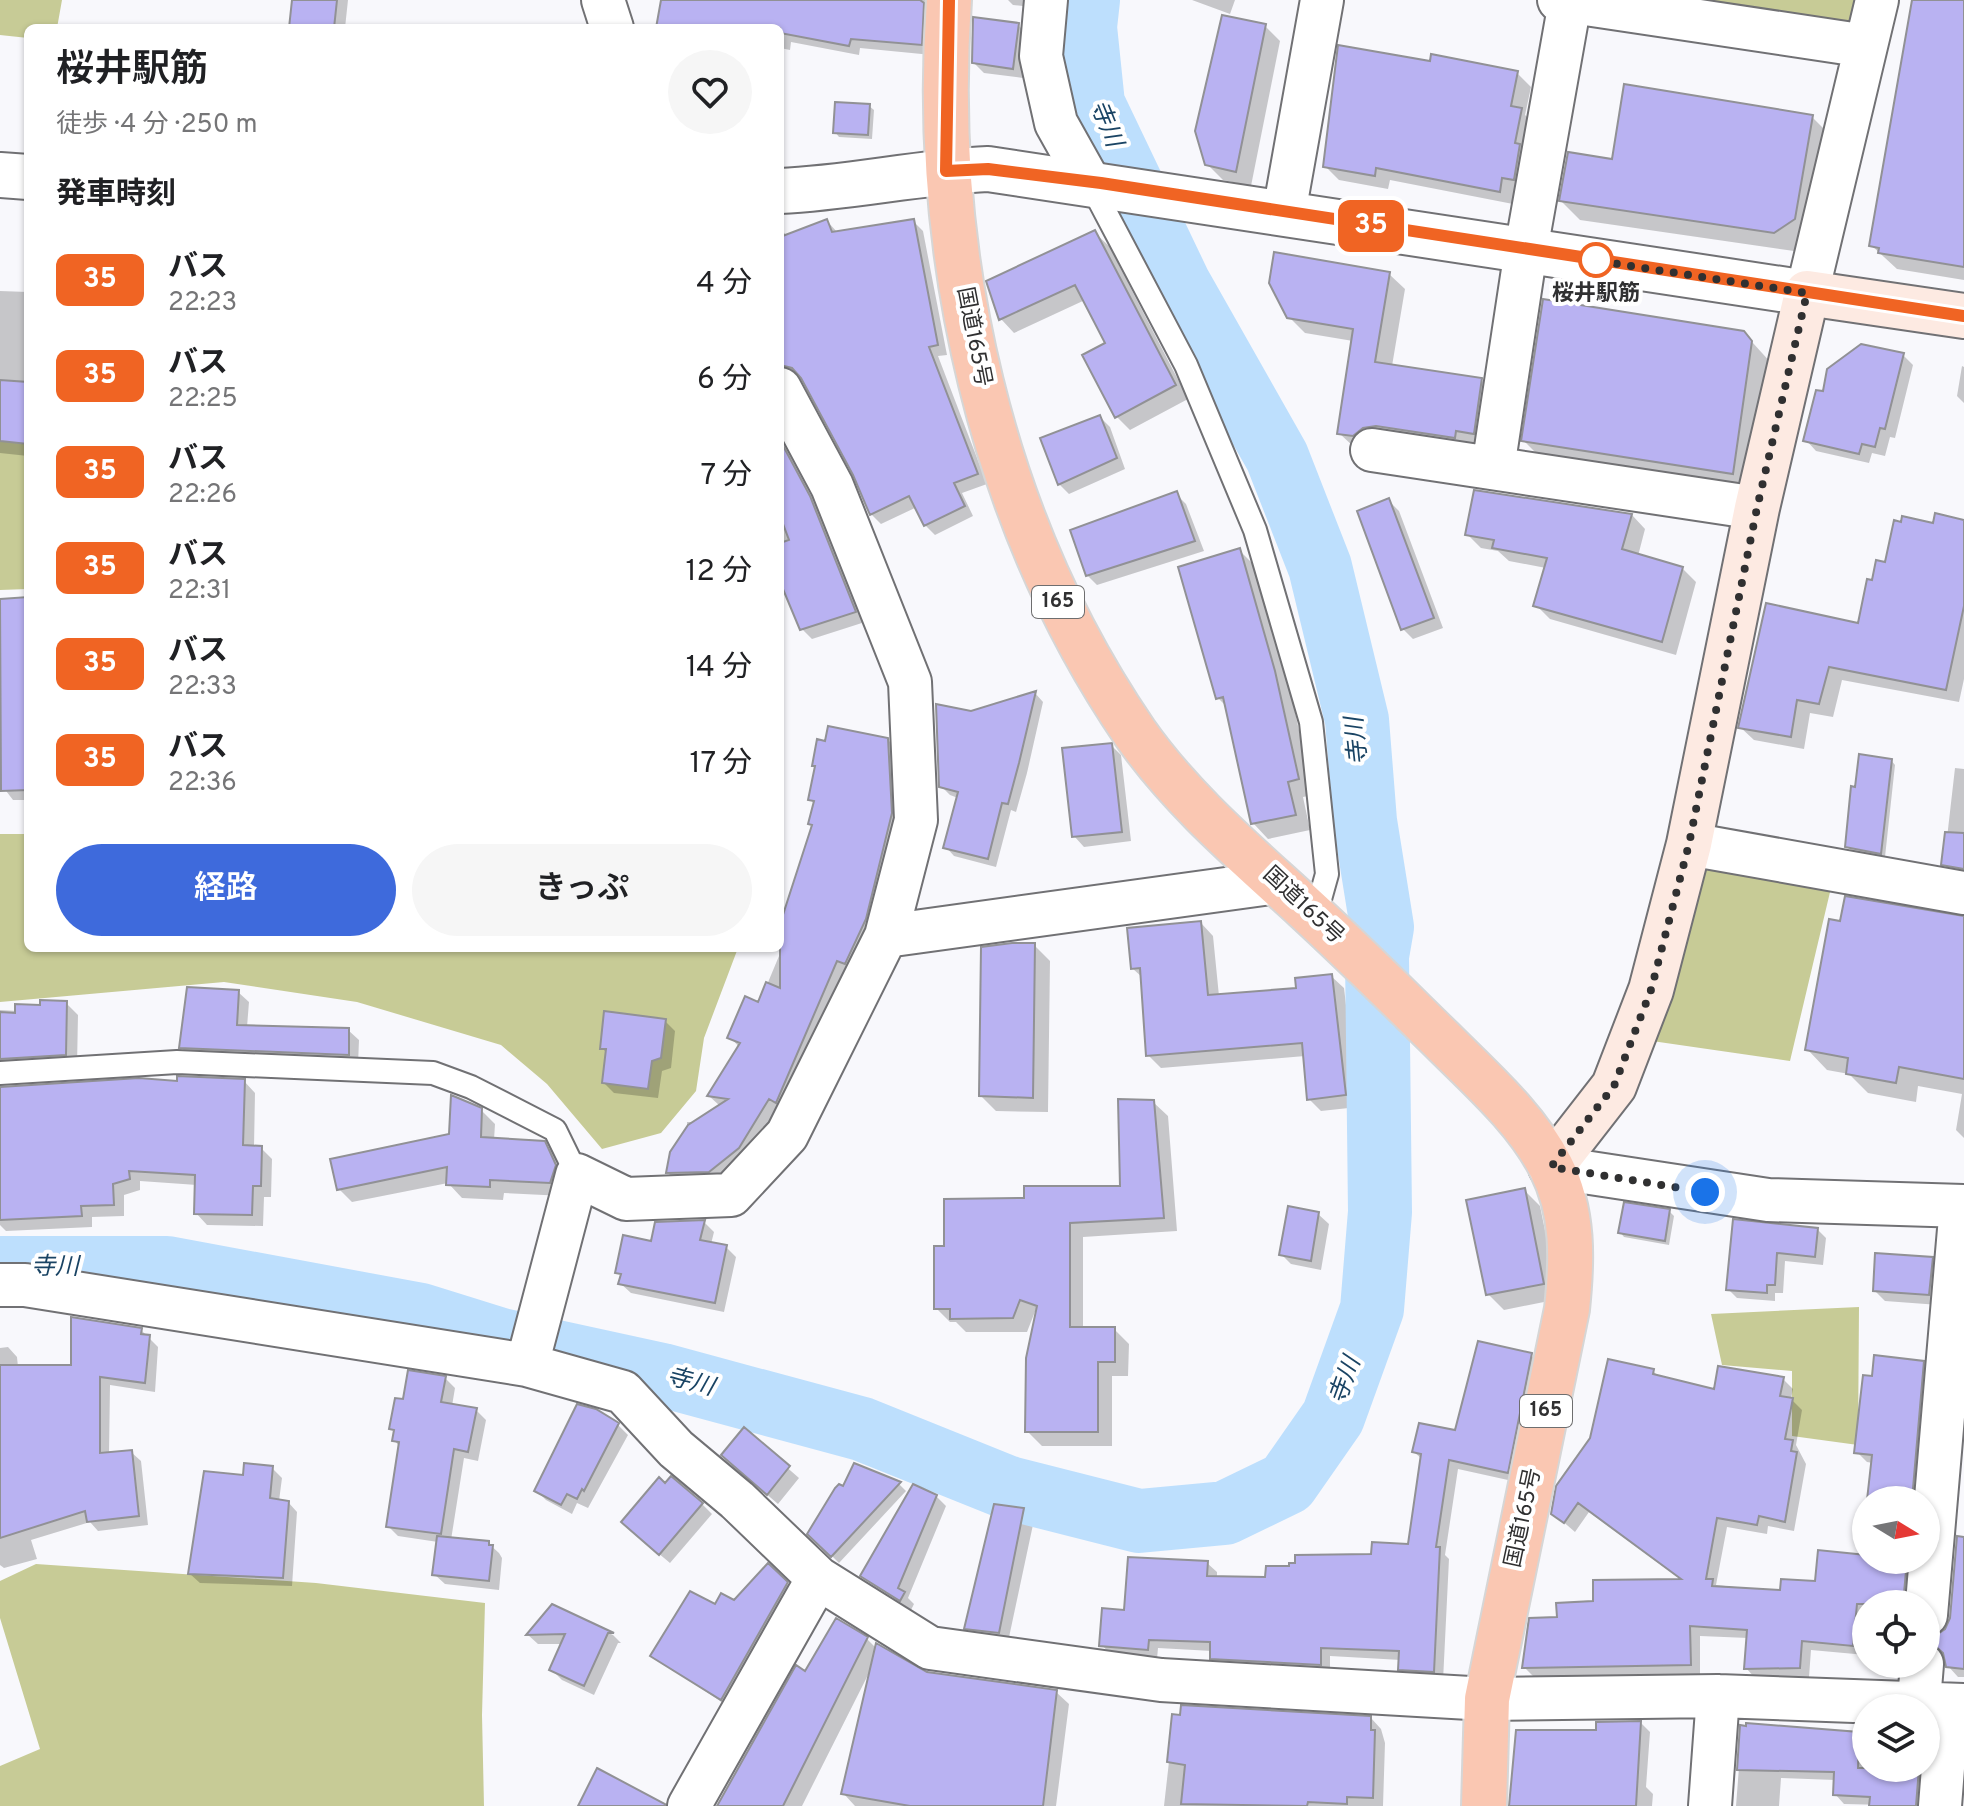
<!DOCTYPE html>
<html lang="ja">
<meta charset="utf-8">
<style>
body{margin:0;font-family:Overpass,"Noto Sans JP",sans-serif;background:#f6f6f6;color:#202124;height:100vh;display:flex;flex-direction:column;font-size:30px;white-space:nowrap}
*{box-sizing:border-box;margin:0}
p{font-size:26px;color:#757577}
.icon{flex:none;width:44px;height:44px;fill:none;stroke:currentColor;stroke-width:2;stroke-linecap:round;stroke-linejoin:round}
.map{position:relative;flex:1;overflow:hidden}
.sheet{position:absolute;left:24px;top:24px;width:760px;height:928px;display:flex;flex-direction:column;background:#fff;border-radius:12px;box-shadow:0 2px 6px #0004}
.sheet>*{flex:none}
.badge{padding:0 16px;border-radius:12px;font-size:28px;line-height:52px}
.needle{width:52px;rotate:100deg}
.tools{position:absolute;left:1852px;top:1486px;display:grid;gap:16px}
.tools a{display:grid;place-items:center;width:88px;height:88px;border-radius:50%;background:#fff;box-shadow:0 2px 6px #0004;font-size:40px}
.you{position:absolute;width:40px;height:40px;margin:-20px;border:6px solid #fff;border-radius:50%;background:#1a73e8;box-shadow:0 0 0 12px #1a73e833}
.map>.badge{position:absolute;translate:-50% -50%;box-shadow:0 0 0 4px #fff}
h2{padding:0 32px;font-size:30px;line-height:72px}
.round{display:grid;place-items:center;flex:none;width:84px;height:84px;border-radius:42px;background:#f6f6f6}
.head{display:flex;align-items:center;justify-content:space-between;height:136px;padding:0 32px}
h1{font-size:38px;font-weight:600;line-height:60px}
.action{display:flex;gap:16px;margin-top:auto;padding:16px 32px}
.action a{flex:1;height:92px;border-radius:48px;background:#3e6adc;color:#fff;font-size:32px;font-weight:600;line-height:92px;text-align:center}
.action a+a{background:#f6f6f6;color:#202124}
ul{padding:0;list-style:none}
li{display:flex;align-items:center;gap:24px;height:96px;padding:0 32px}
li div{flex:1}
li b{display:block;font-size:30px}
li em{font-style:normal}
li .badge{min-width:88px;font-weight:700;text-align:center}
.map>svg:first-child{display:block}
</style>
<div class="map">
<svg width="1964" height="1806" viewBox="0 0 1964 1806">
<rect width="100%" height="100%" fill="#f8f8fc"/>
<path fill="#c7cb96" d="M0,0H62L57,28H28V38L0,35Z
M1653,0H1861L1853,29Z
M28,438V589L0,590V440Z
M0,834H28V948H738L704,1038L696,1091L661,1133L602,1149L547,1084L501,1045L357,1002L224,982L0,1002Z
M1696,859L1835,871L1790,1061L1652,1041Z
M1859,1307L1858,1445L1792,1436V1371L1722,1365L1711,1314Z
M36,1564L316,1583L485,1603L482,1715L484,1806H0V1766L40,1749L0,1618V1581Z"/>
<path fill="#0003" d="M294,0H348L345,28H291Z
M662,0H935L932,55L860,48L859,55L791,42L790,50L780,48V28H658Z
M1008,0H1037L1032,7L1013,5Z
M1192,0H1235L1230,14Z
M1914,0H1964V280L1897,269L1871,245Z
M1018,25L1028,35L1023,78L984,73L974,63Z
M1265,26L1280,41L1251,186L1223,180L1207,164Z
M1431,63L1517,73L1531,87L1525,115L1535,124L1513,204L1390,180L1388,189L1339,180L1325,166Z
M869,106L874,110L872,139L839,137L835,132Z
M1812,117L1831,136L1813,238L1794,251L1580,220L1561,201L1614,161Z
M827,221L838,233L913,221L923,231L947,355L938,356L987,484L962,493L973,516L935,535L925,525L917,507L881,524L871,514L855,474L803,378L791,374L780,377V228L787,236Z
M1095,233L1109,246L1188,399L1130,430L1116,416L1108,344L1085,300L1014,333L1001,319Z
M1389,274L1405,289L1392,366L1481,380L1497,395L1489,448H1355L1339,433L1353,341L1305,333L1289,317Z
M0,291L28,292V456L0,453Z
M1743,332L1772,364L1753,494L1544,461L1523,440Z
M1903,355L1913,365L1895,438L1890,437L1885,456L1872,453L1869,463L1816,451L1806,440Z
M1962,366L1964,367V403L1957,396Z
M1100,417L1110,427L1125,469L1069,494L1059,484Z
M780,434L820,508L865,622L812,639L802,629L786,592H780Z
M1176,494L1186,504L1204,551L1097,585L1087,575Z
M1389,501L1399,511L1443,628L1413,639L1403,629Z
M1632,515L1645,529L1638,556L1682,568L1696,582L1676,655L1550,619L1536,605L1546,568L1509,561L1498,551L1481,548L1467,534Z
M1964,522V679L1959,702L1842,680L1833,717L1810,713L1804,749L1754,740L1740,727L1859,626L1874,582L1886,564L1935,526Z
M1239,550L1255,566L1290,689L1313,795L1303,797L1310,830L1268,839L1253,823L1227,707L1218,698Z
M28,599V800H13L0,783L5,654Z
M1035,693L1043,702L1027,773L1016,812L1011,810L996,867L954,856L946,847L958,798L950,795L941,786L972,713Z
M887,739L899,751L902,825L876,931L788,1112L748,1161L721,1182L679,1184L668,1173L687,1130V1122H695L720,1106L709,1096L740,1048L730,1037L759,1004L784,944L780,940V928L813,826L810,823L815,805L810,799L819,742Z
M1111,745L1121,755L1131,841L1084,847L1074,836Z
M1891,760L1895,765L1885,857L1852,851L1847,847L1857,789Z
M1955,768L1964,769V877L1954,874L1944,864Z
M1201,923L1213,936L1219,996L1298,989L1331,976L1344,988L1358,1107L1321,1111L1309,1099L1305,1056L1161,1068L1148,1055L1143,978L1132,968Z
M1964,942V1138L1956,1130L1962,1094L1918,1086L1916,1102L1868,1093L1849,1074L1827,1070L1807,1049Z
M1034,945L1050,961L1048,1112L996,1111L981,1096Z
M238,992L249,1002L247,1027L348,1030L359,1040L358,1065L191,1057L181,1047Z
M66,1003L78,1015L77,1066L0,1080V1010L17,1011Z
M665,1021L675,1031L671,1068L662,1071L658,1098L614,1093L604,1083L608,1054L602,1048Z
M244,1081L255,1093L254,1147L261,1148L272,1159L271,1197H264L263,1226L207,1225L196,1213L197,1185L140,1181V1190L124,1195V1216L92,1217V1227L6,1231L0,1225V1089Z
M1153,1102L1168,1116L1177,1231L1083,1237V1329H1114L1129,1344L1128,1376H1112V1446H1042L1027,1431L1036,1309L1027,1332H966L956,1322H950L936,1308L946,1248L1026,1200L1122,1188Z
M481,1110L495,1124L494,1140L544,1143L558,1157L569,1180L564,1196L504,1193L503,1200L462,1198L448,1183L352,1202L339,1189L451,1136Z
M1524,1190L1540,1206L1559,1299L1504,1310L1488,1294Z
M1669,1211L1674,1216L1669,1245L1624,1237L1620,1232Z
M1318,1214L1329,1224L1321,1270L1291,1264L1281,1254Z
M704,1222L714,1232L711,1244L726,1247L736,1257L724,1312L631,1293L620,1283L622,1276L618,1272L652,1243Z
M1735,1222L1817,1229L1826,1238L1823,1265L1785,1261L1783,1293H1775V1301L1737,1298L1728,1289Z
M1932,1259L1942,1269L1939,1305L1885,1301L1875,1291Z
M141,1330L158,1347L155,1392L110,1385L109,1454L131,1452L141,1461L148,1525L98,1531L90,1522L31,1540L37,1559L4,1568L0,1565V1348L8,1347L17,1357L18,1367H73Z
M1531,1355L1541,1365L1517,1482L1458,1469L1445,1555L1449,1559L1443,1681L1410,1679L1400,1669L1401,1660L1330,1656V1674L1221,1668L1212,1658V1651L1158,1648L1157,1659L1111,1655L1102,1645L1125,1612L1207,1563L1217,1572V1578L1267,1579L1291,1568L1410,1546L1423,1460L1414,1452L1456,1432Z
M1923,1362L1933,1373L1922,1500H1869L1873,1463L1867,1462L1857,1452L1873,1378Z
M1653,1371L1660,1378L1716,1391L1783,1379L1793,1389L1791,1399L1802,1410L1796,1445L1806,1464L1794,1531L1768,1526L1767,1534L1727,1527L1716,1585L1782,1592L1817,1583L1864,1556L1866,1536V1560H1917L1913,1604H1866V1655L1811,1650L1809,1677L1756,1679L1746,1668L1748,1638L1700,1636V1675L1534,1677L1524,1667L1559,1619L1595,1603L1683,1581L1589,1512L1575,1532L1553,1513Z
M445,1378L455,1388L452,1406L476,1410L486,1420L478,1461L464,1458L451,1540L488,1543L499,1553L502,1558L499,1590L445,1584L434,1574L438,1542L398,1536L388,1526L400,1447L394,1440L395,1432L391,1428L405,1402Z
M618,1425L628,1435L588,1508L577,1503L572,1514L546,1500L536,1490Z
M744,1430L799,1478L778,1504L733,1465Z
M855,1466L899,1484L906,1491L839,1563L810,1534L844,1489Z
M272,1468L282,1478L279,1501L288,1502L297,1512L292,1586L200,1583L190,1574L245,1478Z
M936,1496L946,1506L908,1598L914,1604L911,1610L862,1576Z
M702,1504L712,1514L670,1563L633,1532Z
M997,1504L1024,1510L1034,1520L1008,1642L977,1638L967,1628Z
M1959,1538L1964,1539V1677H1958L1948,1666L1945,1653L1926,1651V1641L1936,1639L1948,1629Z
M768,1566L797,1594L732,1709L653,1656L716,1606L735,1602Z
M552,1607L613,1635L621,1643H618L594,1695L562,1680L551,1669L563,1644H538L528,1635Z
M867,1639L877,1649L926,1674L1056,1692L1069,1704L1056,1806H855L843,1793L870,1671L802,1806H719L806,1673Z
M1174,1717L1371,1718L1381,1729L1385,1743L1383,1806H1164Z
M1641,1723L1650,1732L1646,1787L1653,1794L1652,1806H1511L1598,1732Z
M1742,1728L1858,1734L1866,1741V1768H1926L1927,1806L1844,1804L1835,1794V1780L1781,1778L1779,1806H1736Z"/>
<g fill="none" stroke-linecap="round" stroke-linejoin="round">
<path stroke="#bddffd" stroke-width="64" d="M0,1268H167L421,1315L501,1340L662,1375L862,1429L1009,1488L1139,1521L1225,1513L1287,1483L1333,1417L1372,1309L1380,1212L1377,956L1382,927L1365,821L1357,720L1320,567L1277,457L1179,284L1093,104L1085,27L1088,0"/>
</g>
<path fill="#b9b2f2" stroke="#919195" stroke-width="2" d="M292,0H337L334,28H289Z
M661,0H920L924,3L922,45L851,39L849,46L780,33V28H656Z
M1912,0H1964V267L1878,253L1879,248L1869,246Z
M1222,15L1266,24L1236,172L1205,165L1195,131Z
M973,17L1019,23L1013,69L972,63Z
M1338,45L1430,61L1431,54L1518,71L1511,106L1522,108L1515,143L1520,144L1514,180L1502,178L1500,192L1376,168L1375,176L1323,167Z
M1624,84L1813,115L1795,219L1774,233L1559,201L1568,152L1612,159Z
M835,102L870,104L868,135L833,133Z
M827,219L832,232L914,219L938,345L929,347L978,474L954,483L965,506L924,526L909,496L870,515L853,475L801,378L792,368L780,365V237Z
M1095,230L1176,385L1115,418L1082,355L1105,343L1075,285L999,320L986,281Z
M1274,252L1390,272L1375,362L1482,378L1474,434L1456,431L1455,438L1376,426L1363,428L1353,436L1337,434L1353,329L1287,318L1269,283Z
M1543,299L1744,331L1752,341L1733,474L1521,441Z
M1861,344L1904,353L1885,429L1880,428L1875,447L1862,444L1859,454L1803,441L1816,390L1823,391L1827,369Z
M0,380L28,382V444L0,441Z
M1100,415L1117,458L1058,485L1040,438Z
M780,440L810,496L856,612L800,630L780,582V543L789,540L780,516Z
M1474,490L1632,514L1622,549L1683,567L1662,642L1533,606L1547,558L1492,548L1494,540L1465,535Z
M1177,491L1195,541L1086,576L1070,530Z
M1389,498L1434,618L1401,630L1357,511Z
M1935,513L1964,520V606L1946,690L1829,667L1819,704L1797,700L1791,737L1738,728L1766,603L1858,623L1867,579L1872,580L1876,560L1885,562L1894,520L1901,522L1902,516L1933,523Z
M1240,548L1275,671L1299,779L1288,782L1296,815L1251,824L1223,697L1216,699L1178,567Z
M28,597V790L1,791L0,599Z
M1036,691L1019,763L1008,804L1002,803L988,859L943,848L958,792L939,787L936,704L971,711Z
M828,726L888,738L892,813L866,919L845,964L837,961L776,1103L769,1099L739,1148L709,1172L666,1173L670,1152L688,1125L728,1099L707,1096L740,1043L727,1038L745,996L758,1002L766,982L780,988V924L812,825L808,824L814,801L808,800L815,766H812L817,739L825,741Z
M1112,743L1122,832L1072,837L1062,748Z
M1859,754L1892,759L1881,854L1845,847L1851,786L1855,787Z
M1945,832L1964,833V869L1941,865Z
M1845,896L1964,916V1079L1899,1067L1896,1083L1846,1074L1848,1058L1805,1050L1829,919L1840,921Z
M1201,921L1208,995L1296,988L1295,978L1332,974L1346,1095L1307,1100L1302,1043L1146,1056L1140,968L1131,969L1127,928Z
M1012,943H1035L1033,1098L979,1096L981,947Z
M187,987L239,990L237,1025L349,1028V1055L179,1048Z
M40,1000L67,1001L66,1055L0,1059V1012L15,1013V1004L40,1005Z
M604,1011L666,1019L661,1058L652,1061L648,1089L602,1083L606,1049H600Z
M177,1076L245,1079L243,1145L262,1146L261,1186H253L252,1215L194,1214L195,1175L129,1171L130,1179L113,1184L114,1205L81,1206L82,1216L0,1220V1087L139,1078L177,1081Z
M451,1095L482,1108L481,1137L545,1141L556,1165L550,1183L490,1180V1187L446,1185L447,1167L337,1190L330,1159L449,1134Z
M1118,1099L1154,1100L1164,1218L1070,1223V1327H1115V1362H1098V1432H1025L1026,1358L1037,1306L1020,1300L1013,1318L950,1319V1309H934V1246H944V1199L1024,1198V1186H1120Z
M1525,1188L1544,1284L1486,1295L1466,1200Z
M1624,1202L1670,1209L1665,1241L1618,1233Z
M1288,1206L1319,1212L1311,1261L1279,1255Z
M1733,1219L1818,1228L1815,1257L1777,1253L1775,1285H1767V1293L1726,1290Z
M705,1220L700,1240L727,1245L715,1303L618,1284L621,1274L615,1273L623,1235L651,1241L655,1222Z
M1875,1253L1933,1257L1929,1295L1873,1291Z
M71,1317L142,1328L141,1334L150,1335L145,1383L100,1377V1453L132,1450L139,1516L87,1522L85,1511L0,1538V1365H71Z
M1478,1341L1532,1353L1508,1473L1449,1460L1436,1547H1440L1434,1672L1398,1670L1399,1651L1321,1648V1665L1210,1659V1642L1149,1640L1148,1650L1099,1646L1102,1608L1124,1610L1128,1557L1208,1561L1207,1576L1265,1577L1266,1566H1289V1563H1295V1555L1371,1554L1372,1542L1408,1544L1421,1454L1412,1452L1419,1423L1455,1430Z
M1874,1355L1924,1361L1912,1500H1867L1872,1455L1854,1453L1863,1375L1872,1376Z
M1608,1359L1654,1369L1653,1374L1714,1389L1718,1366L1784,1377L1780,1396L1793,1398L1785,1439L1793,1440L1791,1451L1797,1452L1785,1522L1759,1516L1757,1525L1717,1518L1706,1579H1713L1712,1586L1780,1590L1781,1579L1815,1581L1818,1550L1866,1555V1560H1907L1903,1604H1857L1853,1646L1802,1641L1800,1668L1744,1669L1747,1630L1690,1626L1691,1665L1522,1668L1529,1618L1557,1617L1556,1603L1593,1601V1580L1681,1579L1578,1503L1564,1523L1551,1514L1556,1486L1590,1438Z
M408,1370L446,1376L441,1402L477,1408L468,1452L454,1449L441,1534L386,1527L399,1442L392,1441L394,1430L389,1429L395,1398L403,1399Z
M577,1404L596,1409L619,1423L584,1491L582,1489L577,1499L567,1494L561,1505L534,1491Z
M744,1427L790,1466L767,1495L721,1455Z
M244,1463L273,1466L270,1498L289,1501L283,1578L188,1574L204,1471L243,1475Z
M854,1463L901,1482L831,1557L807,1534L835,1488L839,1484L843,1486Z
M671,1476L703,1503L659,1555L621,1522L659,1477L665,1483Z
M913,1484L937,1495L898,1588L905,1592L900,1601L860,1576Z
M994,1504L1024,1508L999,1633L964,1629Z
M437,1536L489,1541V1545H493L489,1581L432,1575Z
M1957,1536L1964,1537V1669L1946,1667L1943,1653L1932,1643V1638L1945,1629L1950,1618Z
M768,1563L788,1582L721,1700L650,1656L690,1591L715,1604L721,1593L734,1600Z
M552,1604L614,1633H608L584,1686L549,1670L565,1634L526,1635Z
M836,1618L868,1637L783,1806H717L796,1665L805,1671Z
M876,1643L927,1672L1057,1690L1043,1806H910L841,1794Z
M1181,1705L1371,1716V1730H1375L1373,1798L1347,1797V1804L1308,1802L1307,1806L1181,1804L1185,1765L1167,1762L1172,1714L1180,1715Z
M1641,1721L1636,1806H1509L1516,1730H1596V1722Z
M1746,1723L1859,1732L1858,1768H1919L1916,1806H1869L1870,1797L1833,1795L1834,1772L1737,1770L1740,1725L1746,1726Z
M597,1768L665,1804V1806H578Z"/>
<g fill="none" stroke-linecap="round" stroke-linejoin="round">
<g stroke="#717174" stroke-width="26">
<path id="service" d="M1090,183L1186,365L1255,530L1311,722L1327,874L1315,917
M0,1073L177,1062L433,1073L471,1087L555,1130L577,1175"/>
</g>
<g stroke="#717174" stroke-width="46">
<path id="minor" d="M603,0L612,28
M1046,0L1041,56L1056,123L1089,182
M1559,0L1866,46
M1284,213L1322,0
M1807,293L1877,0
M1372,450L1757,508
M1493,468L1526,250L1570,2
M1689,844L1964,893
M886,936L1277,882
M1551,1167L1768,1200L1964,1206
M0,1285H25L527,1365L623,1392L676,1449L737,1500L818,1578L930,1648L1161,1680L1487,1699L1718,1696L1964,1705
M527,1365L577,1175L626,1199L731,1195L787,1135L886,936L916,820L910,682L832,486L780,389
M1926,1615L1961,1206
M1919,1701L1922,1664
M689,1806L818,1578
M1710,1806L1718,1696
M1940,1806L1948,1705"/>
</g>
<g stroke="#717174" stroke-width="48">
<path id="tertiary" d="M0,175L28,177
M780,191C850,188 918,172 988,169L1807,293"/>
</g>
<g stroke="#717174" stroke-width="48">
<path id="secondary" d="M1551,1167L1614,1086L1651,990L1689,844L1757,508L1807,293L1964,316"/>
</g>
<g stroke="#d6d6d6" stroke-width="48">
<path id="trunk" d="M949,0C931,254 990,521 1135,733C1182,800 1245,853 1305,908C1352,951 1397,996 1442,1040C1480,1078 1527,1119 1551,1167C1574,1212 1572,1261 1567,1309L1487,1699L1484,1806"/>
</g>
<use href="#service" stroke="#fff" stroke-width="22"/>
<use href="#minor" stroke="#fff" stroke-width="42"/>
<use href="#tertiary" stroke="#fff" stroke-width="44"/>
<use href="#secondary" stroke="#fdeae2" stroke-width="44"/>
<use href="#trunk" stroke="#fac7b2" stroke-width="44"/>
</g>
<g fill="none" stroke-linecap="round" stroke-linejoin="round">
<g stroke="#fff" stroke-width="18">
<path id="line" d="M949,0L946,171L988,169L1101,183L1964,316"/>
</g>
<use href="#line" stroke="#f06423" stroke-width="12"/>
<path stroke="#303031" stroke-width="8" stroke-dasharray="0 14.4" d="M1596,260L1585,259L1807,293L1757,508L1689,844L1651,990L1614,1086L1551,1167L1705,1192"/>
</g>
<circle fill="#fff" stroke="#f06423" stroke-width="4" cx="1596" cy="260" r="16"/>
<g text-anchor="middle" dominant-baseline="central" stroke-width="8" stroke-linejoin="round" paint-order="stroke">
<g fill="#fff" stroke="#6e6e6f" stroke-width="2">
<rect x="1032" y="586" width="52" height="32" rx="6"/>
<rect x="1520" y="1395" width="52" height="32" rx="6"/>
</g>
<g font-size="20" font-weight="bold" fill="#303031">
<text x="1058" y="602">165</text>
<text x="1546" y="1411">165</text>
</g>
<g font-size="22" font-weight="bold" fill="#303031" stroke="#fff">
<text x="1596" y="294">桜井駅筋</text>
</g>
<g font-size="22" fill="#303031" stroke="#fff">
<text transform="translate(973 337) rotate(79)">国道165号</text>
<text transform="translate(1303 906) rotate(43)">国道165号</text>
<text transform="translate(1524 1518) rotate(-78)">国道165号</text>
</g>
<g font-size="24" font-style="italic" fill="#1a4464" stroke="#fff">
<text transform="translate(1105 124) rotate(68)">寺川</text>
<text transform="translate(1358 741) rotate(-96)">寺川</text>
<text x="55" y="1268">寺川</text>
<text transform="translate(1346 1381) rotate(-70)">寺川</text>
<text transform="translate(690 1383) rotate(15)">寺川</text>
</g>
</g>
</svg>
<div class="tools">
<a><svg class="needle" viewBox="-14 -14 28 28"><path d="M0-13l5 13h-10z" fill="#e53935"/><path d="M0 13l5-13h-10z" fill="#757577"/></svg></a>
<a><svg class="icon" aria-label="locate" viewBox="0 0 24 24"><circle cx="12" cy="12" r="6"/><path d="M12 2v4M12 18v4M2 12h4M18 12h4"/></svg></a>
<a><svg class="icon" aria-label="layers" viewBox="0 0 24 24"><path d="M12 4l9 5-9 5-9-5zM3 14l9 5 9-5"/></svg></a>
</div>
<div class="you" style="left:1705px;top:1192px"></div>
<b class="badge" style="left:1371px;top:226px;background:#f06423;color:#fff">35</b>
<section class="sheet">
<div class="head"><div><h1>桜井駅筋</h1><p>徒歩 · 4 分 · 250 m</p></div><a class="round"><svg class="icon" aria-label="heart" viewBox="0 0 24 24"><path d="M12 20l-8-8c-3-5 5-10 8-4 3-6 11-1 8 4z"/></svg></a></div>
<h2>発車時刻</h2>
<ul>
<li><span class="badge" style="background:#f06423;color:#fff">35</span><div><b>バス</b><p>22:23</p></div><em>4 分</em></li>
<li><span class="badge" style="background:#f06423;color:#fff">35</span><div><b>バス</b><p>22:25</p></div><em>6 分</em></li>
<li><span class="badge" style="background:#f06423;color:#fff">35</span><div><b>バス</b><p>22:26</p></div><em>7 分</em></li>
<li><span class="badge" style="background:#f06423;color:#fff">35</span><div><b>バス</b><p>22:31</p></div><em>12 分</em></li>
<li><span class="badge" style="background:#f06423;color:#fff">35</span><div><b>バス</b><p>22:33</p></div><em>14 分</em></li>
<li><span class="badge" style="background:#f06423;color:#fff">35</span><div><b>バス</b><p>22:36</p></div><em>17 分</em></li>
</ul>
<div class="action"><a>経路</a><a>きっぷ</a></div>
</section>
</div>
